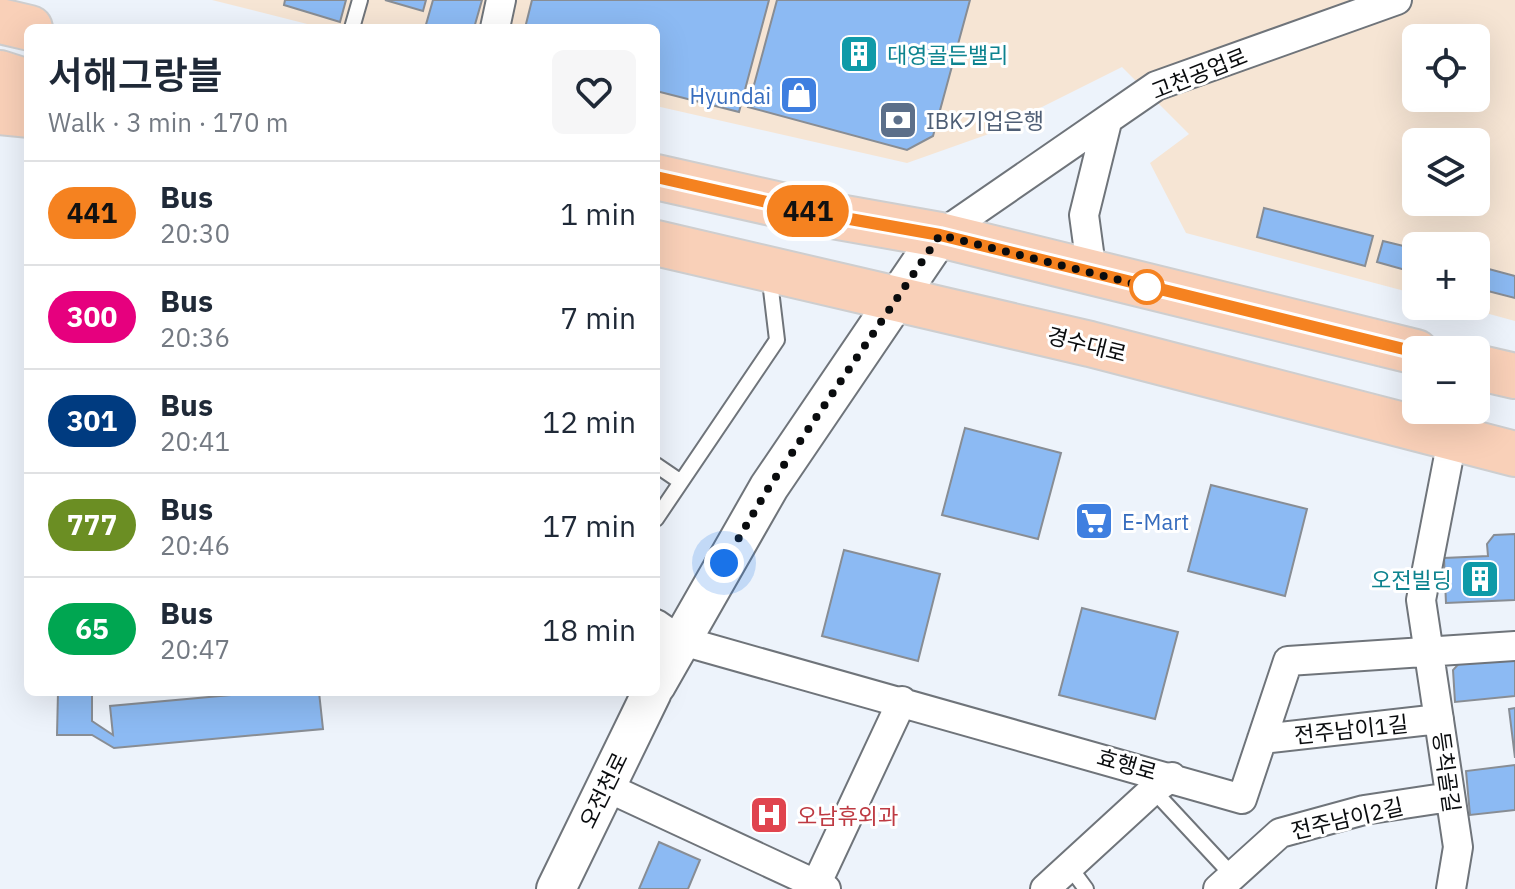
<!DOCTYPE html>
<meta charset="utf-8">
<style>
body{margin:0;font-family:"IBM Plex Sans","Noto Sans KR",sans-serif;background:#f6f6f7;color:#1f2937;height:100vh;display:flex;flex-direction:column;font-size:30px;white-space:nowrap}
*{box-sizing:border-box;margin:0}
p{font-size:26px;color:#747a83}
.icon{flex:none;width:44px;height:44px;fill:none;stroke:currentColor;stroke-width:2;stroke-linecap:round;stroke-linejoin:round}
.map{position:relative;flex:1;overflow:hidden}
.sheet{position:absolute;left:24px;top:24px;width:636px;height:672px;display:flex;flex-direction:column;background:#fff;border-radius:12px;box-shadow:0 8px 32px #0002}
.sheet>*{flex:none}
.badge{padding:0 16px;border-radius:26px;font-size:28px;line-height:52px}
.tools{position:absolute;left:1402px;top:24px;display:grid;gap:16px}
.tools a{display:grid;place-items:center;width:88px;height:88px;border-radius:12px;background:#fff;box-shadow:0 8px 32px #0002;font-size:40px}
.you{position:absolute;width:40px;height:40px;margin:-20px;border:6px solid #fff;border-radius:50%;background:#1a73e8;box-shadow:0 0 0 12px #1a73e833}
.map>.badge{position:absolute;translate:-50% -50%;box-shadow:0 0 0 4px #fff}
.round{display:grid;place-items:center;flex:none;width:84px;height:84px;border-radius:12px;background:#f6f6f7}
.overview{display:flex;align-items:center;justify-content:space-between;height:136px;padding:0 24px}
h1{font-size:38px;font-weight:600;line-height:60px}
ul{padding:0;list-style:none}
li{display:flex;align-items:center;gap:24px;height:104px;padding:0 24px;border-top:2px solid #e0e1e3}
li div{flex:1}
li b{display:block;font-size:30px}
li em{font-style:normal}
li .badge{min-width:88px;font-weight:700;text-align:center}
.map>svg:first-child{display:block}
</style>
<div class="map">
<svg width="1515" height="889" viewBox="0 0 1515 889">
<rect width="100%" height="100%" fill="#edf3fb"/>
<path fill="#f6e5d4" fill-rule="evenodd" d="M212,0H1515V321L1460,306H1476V246H1416V294L1186,233L1150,163L1189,134L1122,67L986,135L907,163L656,106V28H323ZM1416,38H1476V98H1416ZM1416,142H1476V202H1416Z"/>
<path fill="#8cbaf3" stroke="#888d94" stroke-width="2" d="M285,0H346L340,22L284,5Z
M385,0H426L423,11Z
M433,0H482L474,28H425Z
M532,0H769L739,112L656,91V28H525Z
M777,0H970L933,136L907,150L748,107Z
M1264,208L1373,236L1365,266L1257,237Z
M1383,241L1416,249V273L1377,262Z
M1485,268L1515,276V298L1480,289Z
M965,428L1061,453L1038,539L942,515Z
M1211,485L1307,509L1285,596L1188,571Z
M1515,534V600L1446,603L1444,558L1488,556L1487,544L1494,535Z
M844,550L940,574L918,661L822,636Z
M1082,608L1178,632L1155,719L1059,695Z
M1515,654V696L1455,702L1453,670L1463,659Z
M58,692H92V721L113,735L110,706L264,692H319L323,729L114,748L92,735H57Z
M1515,708V758L1509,709Z
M1515,765V810L1470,815L1466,771Z
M659,842L700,860L688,889H639Z"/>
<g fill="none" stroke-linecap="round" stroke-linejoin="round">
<g stroke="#6f747a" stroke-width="18">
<path id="lane" d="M352,28L360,0
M656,465L681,482
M656,519L777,340L769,273
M1153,790L1233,876
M1069,866L1086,889"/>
</g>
<g stroke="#6f747a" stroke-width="32">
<path id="street" d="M495,28L501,0
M940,235L1156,86L1397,0
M1092,274L1084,215L1107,122
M656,624L679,640L1242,799L1288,661L1515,646
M1262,739L1439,719
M604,786L826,889
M814,889L902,701
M1045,889L1153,790L1172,777
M1218,889L1280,833L1364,810L1450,797
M1451,889L1458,847L1421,600L1452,440"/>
</g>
<g stroke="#6f747a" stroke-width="42">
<path id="secondary" d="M656,685L769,487L940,235
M556,889L652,692"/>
</g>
<g stroke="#cececf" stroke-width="48">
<path id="primary" d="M0,21L30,28
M0,73L28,82
M0,112L28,115
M656,177L816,213L940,235L1416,352
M656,243L1090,344L1515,454
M1476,367L1515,376"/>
</g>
<use href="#lane" stroke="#fff" stroke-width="14"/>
<use href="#street" stroke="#fff" stroke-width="28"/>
<use href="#secondary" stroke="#fff" stroke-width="38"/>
<use href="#primary" stroke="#f9d0b8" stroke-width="44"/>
</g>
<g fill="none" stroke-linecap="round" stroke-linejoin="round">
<g stroke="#fff" stroke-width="18">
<path id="line" d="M656,177L816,213L940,235L1416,352"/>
</g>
<use href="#line" stroke="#f58220" stroke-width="12"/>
<path stroke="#0a0c0e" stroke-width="8" stroke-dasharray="0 14.4" d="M724,563L769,487L940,235L1147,287"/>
</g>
<defs>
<g id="building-square" transform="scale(2)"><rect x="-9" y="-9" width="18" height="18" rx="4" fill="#0f9aa8" stroke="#fff"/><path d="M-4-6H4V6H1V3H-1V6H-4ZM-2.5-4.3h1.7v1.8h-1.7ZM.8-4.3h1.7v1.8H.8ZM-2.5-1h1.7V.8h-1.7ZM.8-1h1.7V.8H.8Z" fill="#fff"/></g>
<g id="shop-square" transform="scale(2)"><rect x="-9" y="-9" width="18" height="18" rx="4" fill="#3f7fe0" stroke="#fff"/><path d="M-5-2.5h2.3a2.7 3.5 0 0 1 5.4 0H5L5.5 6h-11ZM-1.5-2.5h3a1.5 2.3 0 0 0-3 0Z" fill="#fff"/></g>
<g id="bank-square" transform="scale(2)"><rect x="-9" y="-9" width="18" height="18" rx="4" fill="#5c6f8a" stroke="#fff"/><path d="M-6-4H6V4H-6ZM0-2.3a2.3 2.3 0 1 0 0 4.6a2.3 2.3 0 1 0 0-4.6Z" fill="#fff"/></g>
<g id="supermarket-square" transform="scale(2)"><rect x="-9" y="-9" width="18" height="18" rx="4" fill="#3f7fe0" stroke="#fff"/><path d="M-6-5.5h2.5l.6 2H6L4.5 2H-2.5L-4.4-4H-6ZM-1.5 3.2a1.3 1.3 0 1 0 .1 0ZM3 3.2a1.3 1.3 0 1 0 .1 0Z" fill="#fff"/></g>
<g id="hospital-square" transform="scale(2)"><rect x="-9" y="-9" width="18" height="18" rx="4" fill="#e0444e" stroke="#fff"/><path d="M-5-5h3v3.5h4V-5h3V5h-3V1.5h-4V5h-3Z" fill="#fff"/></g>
</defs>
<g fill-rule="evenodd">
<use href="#building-square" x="859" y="54"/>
<use href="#shop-square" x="799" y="95"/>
<use href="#bank-square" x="898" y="120"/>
<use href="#supermarket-square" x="1094" y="521"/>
<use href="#building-square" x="1480" y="579"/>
<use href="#hospital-square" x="769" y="815"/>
</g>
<circle fill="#fff" stroke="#f58220" stroke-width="4" cx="1147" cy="287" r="16"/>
<g text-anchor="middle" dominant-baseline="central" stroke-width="6" stroke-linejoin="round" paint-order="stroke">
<g font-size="22" fill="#0d838f" stroke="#fff" text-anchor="start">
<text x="887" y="54">대영골든밸리</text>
<text x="1452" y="579" text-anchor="end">오전빌딩</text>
</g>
<g font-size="22" fill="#0a0c0e" stroke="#fff">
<text transform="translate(1199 73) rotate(-22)">고천공업로</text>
<text transform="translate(1087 344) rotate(14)">경수대로</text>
<text transform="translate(1351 729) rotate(-6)">전주남이1길</text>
<text transform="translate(1127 764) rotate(16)">효행로</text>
<text transform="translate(1447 772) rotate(82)">등칙골길</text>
<text transform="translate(603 790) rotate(-64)">오전천로</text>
<text transform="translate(1347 818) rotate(-13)">전주남이2길</text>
</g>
<g font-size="22" fill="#366cbe" stroke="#fff" text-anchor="end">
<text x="771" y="95">Hyundai</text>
<text x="1122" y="521" text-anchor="start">E-Mart</text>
</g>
<g font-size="22" fill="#4e5e75" stroke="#fff" text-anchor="start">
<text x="926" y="120">IBK기업은행</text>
</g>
<g font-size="22" fill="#be3a42" stroke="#fff" text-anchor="start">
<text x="797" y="815">오남휴외과</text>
</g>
</g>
</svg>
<div class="tools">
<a><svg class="icon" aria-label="locate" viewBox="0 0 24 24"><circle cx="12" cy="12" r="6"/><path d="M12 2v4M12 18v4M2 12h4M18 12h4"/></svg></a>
<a><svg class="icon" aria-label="layers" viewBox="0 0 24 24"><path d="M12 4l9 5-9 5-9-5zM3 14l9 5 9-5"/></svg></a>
<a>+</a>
<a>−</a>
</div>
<div class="you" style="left:724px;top:563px"></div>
<b class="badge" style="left:808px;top:211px;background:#f58220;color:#111">441</b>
<section class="sheet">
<div class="overview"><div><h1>서해그랑블</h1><p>Walk · 3 min · 170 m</p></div><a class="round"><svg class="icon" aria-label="heart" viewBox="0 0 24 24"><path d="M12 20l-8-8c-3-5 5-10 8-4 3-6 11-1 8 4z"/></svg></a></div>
<ul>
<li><span class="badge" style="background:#f58220;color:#111">441</span><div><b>Bus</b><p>20:30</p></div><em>1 min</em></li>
<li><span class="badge" style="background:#e6007e;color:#fff">300</span><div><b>Bus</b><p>20:36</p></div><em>7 min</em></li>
<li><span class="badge" style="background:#003b80;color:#fff">301</span><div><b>Bus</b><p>20:41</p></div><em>12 min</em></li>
<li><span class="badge" style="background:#6b8e23;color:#fff">777</span><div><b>Bus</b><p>20:46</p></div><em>17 min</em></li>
<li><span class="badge" style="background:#00a651;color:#fff">65</span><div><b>Bus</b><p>20:47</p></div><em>18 min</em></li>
</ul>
</section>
</div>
